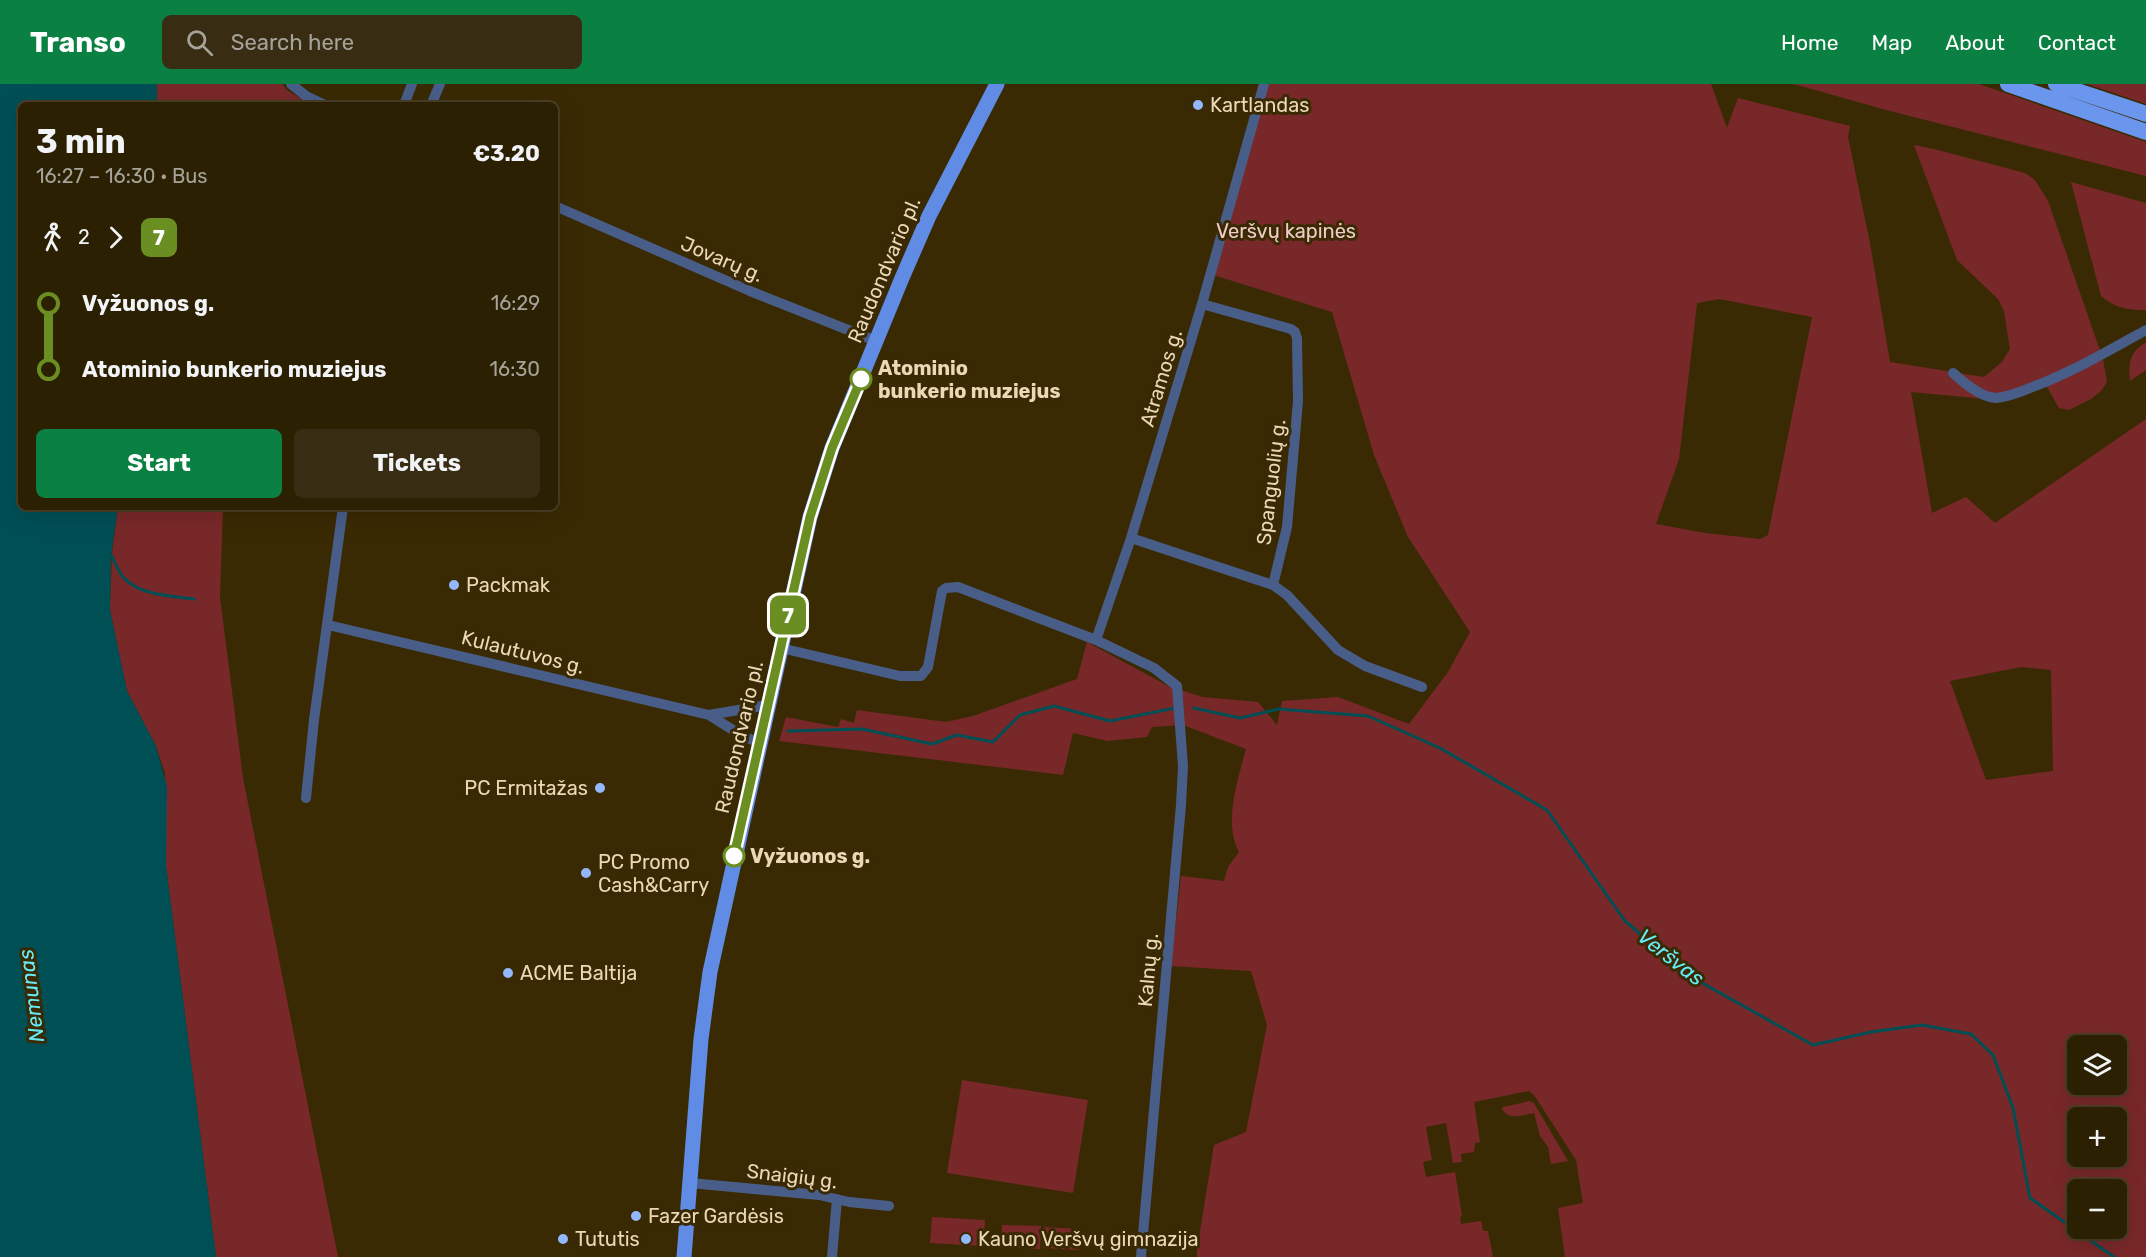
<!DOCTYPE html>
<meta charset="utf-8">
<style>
body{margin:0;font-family:Rubik,sans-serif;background:#382d12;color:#f1f3f6;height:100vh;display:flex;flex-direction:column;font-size:22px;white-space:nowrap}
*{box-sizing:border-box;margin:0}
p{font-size:20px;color:#a6a39a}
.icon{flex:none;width:33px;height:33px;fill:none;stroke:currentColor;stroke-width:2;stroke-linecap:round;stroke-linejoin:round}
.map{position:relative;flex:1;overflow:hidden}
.side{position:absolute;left:18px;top:18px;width:540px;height:408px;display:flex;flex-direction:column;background:#2c2003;border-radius:9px;box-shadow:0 6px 24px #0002,0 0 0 2px #483e25}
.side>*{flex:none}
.badge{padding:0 12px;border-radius:9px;font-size:21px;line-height:39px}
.controls{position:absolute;left:2067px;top:951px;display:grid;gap:12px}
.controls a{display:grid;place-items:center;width:60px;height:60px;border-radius:9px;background:#2c2003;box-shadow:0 6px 24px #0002,0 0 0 2px #483e25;font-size:30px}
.map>.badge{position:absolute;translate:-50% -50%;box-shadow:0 0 0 3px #fff}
.legs{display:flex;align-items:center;gap:9px;height:66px;padding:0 18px;font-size:20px}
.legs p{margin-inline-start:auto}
.head{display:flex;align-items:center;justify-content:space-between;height:102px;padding:0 18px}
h1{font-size:33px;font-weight:700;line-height:45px}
.primary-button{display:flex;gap:12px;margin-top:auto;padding:12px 18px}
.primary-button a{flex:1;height:69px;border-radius:9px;background:#0b8043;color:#fff;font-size:24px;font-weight:700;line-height:69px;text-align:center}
.primary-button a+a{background:#382d12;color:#f1f3f6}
ul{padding:0 18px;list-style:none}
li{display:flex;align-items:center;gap:21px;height:66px;font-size:22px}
li i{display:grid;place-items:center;width:9px;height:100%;margin:0 8px;background:currentColor}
li i::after{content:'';width:15px;height:15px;margin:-8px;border:4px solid;border-radius:50%;background:#2c2003}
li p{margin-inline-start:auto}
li:first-child i{background:linear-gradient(#0000 50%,currentColor 0)}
li:last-child i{background:linear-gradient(currentColor 50%,#0000 0)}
header{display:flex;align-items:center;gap:36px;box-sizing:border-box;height:84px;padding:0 30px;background:#0b8043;color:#fff}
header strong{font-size:28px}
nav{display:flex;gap:33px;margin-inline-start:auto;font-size:21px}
.search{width:420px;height:54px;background:#382d12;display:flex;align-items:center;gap:15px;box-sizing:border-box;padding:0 21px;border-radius:9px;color:#a6a39a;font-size:22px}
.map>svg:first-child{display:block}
</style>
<header>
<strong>Transo</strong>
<div class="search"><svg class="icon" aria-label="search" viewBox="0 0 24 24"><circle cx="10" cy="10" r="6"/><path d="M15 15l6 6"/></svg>Search here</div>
<nav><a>Home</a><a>Map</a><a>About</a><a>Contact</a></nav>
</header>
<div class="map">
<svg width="2146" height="1173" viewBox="0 0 2146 1173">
<rect width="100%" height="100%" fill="#3a2a04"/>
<path fill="#792829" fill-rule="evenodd" d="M157,0H282L287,6L306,18L304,21H157Z
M1264,0H1711L1727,44L1738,14L1850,42L1848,53L1870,159L1890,278L1984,293L2002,278L2010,265L2004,227L1998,215L1957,176L1914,61L1934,65L2025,89L2035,96L2048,117L2103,275L2107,298L2101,307L2091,315L2069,326L2059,324L2042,294L2013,308L1986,315L1911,308L1932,429L1966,413L1995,439L2146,335V1173H1565L1558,1124L1583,1119L1576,1076L1534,1011L1529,1007L1474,1018L1480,1058L1475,1059L1474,1068L1461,1070L1462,1078L1453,1079L1446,1039L1426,1043L1432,1076L1423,1078L1426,1093L1455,1088L1462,1132L1460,1133L1461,1140L1481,1137L1483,1147H1488L1493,1173H1197V1166L1214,1061L1246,1048L1267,941L1251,887L1171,882L1181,792L1224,797L1228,783L1239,768C1223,739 1238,695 1246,665L1183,641L1152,643L1147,653L1107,657L1073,649L1063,691L779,657L786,633L838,643L841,635L854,639L857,626L946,638L973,632L1077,595L1087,558L1170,603L1203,613L1258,618L1277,641L1282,617L1338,613L1409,640L1448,588L1470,548L1408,453L1374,371L1332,228L1210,190ZM1719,215L1812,233L1768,451L1760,455L1705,449L1656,440L1679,375L1697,219ZM2021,583L2051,586L2053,687L1986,696L1950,597ZM2078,962H2116V1000H2078ZM2078,1034H2116V1072H2078ZM2078,1106H2116V1144H2078Z
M1794,0H1979L2146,58V92L1886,26Z
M2087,0H2146V20Z
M2071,98L2146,119V226C2128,226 2115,224 2101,212Z
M2146,258V286L2130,297C2128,277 2130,269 2146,258Z
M118,423H223L220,513L243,694L338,1173H216L166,782L165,689L156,662L127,607L110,526L112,469Z
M962,996L1088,1016L1073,1109L947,1089Z
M1530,1017L1534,1019L1568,1077L1551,1080L1548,1063L1540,1052L1534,1029C1522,1031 1509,1037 1502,1025L1503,1023Z
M932,1133L985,1136L983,1162L930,1159Z
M1002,1141L1041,1142L1040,1165L1001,1163Z
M1044,1143L1080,1145L1079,1166L1043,1164Z"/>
<path fill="#004f55" d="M0,0H157V21H21V423H118L111,472L110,526L127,607L156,662L167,703L166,782L216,1173H0Z"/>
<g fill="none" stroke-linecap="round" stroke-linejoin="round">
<path stroke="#004f55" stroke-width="3" d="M109,471L112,472C115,479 118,487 123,493C138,511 172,512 194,515
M1194,624L1240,634L1279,625L1368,632L1440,664L1547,726L1625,837L1688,891L1813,961L1871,948L1922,941L1971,950L1993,971L2013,1024L2030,1114L2114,1173
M788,647L862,645L932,660L957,651L993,658L1020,631L1054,622L1110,637L1175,624"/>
<path stroke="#485e89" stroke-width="10" d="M291,0L306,12L325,21
M404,21L412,0
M431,21L440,0
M555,122L750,207L876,257
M1202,220L1291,245L1295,248L1297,254L1298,317L1287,443L1273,501L1287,511L1338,566L1365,582L1422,603
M1953,289C1963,298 1981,314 1996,314C2010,313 2023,307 2035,302C2074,287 2110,266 2146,246
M1131,454L1273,501
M328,541L709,631L744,653L759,658
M1096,556L1131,454L1202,220L1264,0
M781,564L900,592H921L928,583L942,507L946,504L958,503L1096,556L1154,584L1177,602L1183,682L1181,721L1141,1173
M709,631L768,621
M306,714L314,636L343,423
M690,1099L819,1111L849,1118L889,1122
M832,1173L837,1115"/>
<path stroke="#608ce5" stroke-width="15" d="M684,1173L701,955L710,888L810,433L832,364L902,194L929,132L997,0"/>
<path stroke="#6b96ed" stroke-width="16" d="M2008,0L2146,48
M2056,0L2146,30"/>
</g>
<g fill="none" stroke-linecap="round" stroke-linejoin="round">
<g stroke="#fff" stroke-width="14">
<path id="line-1" d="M734,772L810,433L832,364L861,295"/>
</g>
<use href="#line-1" stroke="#6b8e23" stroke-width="9"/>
</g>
<g fill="#93b7fd" stroke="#3a2a04" stroke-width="2">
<circle cx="1198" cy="21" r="6"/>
<circle cx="454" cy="501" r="6"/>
<circle cx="600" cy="704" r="6"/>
<circle cx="586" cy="789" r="6"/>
<circle cx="508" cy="889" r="6"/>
<circle cx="636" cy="1132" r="6"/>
<circle cx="563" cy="1155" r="6"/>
<circle cx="966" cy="1155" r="6"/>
</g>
<g fill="#fff" stroke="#6b8e23" stroke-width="3">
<circle cx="861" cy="295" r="10"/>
<circle cx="734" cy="772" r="10"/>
</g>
<g text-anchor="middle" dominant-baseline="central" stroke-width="6" stroke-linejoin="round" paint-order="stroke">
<g font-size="20" fill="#ead8b8" stroke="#3a2a04" text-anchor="start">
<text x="1210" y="21">Kartlandas</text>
<text x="466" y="501">Packmak</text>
<text x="588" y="704" text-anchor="end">PC Ermitažas</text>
<text x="598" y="778">PC Promo<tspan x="598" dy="23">Cash&amp;Carry</tspan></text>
<text x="520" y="889">ACME Baltija</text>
<text x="648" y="1132">Fazer Gardėsis</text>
<text x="575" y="1155">Tututis</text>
<text x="978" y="1155">Kauno Veršvų gimnazija</text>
</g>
<g font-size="20" fill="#eeccc9" stroke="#3a2a04">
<text x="1286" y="147">Veršvų kapinės</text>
</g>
<g font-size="20" fill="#ead8b8" stroke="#3a2a04">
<text transform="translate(722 175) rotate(23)">Jovarų g.</text>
<text transform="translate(884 186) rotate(-67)">Raudondvario pl.</text>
<text transform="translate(1161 294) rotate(-73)">Atramos g.</text>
<text transform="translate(1271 398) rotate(-83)">Spanguolių g.</text>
<text transform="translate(523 568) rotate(14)">Kulautuvos g.</text>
<text transform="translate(739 653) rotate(-77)">Raudondvario pl.</text>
<text transform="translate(1148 886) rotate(-85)">Kalnų g.</text>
<text transform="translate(792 1092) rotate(7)">Snaigių g.</text>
</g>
<g font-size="20" font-weight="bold" fill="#ead8b8" stroke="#3a2a04" text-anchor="start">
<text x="878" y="284">Atominio<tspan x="878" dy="23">bunkerio muziejus</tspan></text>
<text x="750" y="772">Vyžuonos g.</text>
</g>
<g font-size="21" font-style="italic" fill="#66ecf8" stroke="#3a2a04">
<text transform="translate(1671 873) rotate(38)">Veršvas</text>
<text transform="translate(31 912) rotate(-97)">Nemunas</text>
</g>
</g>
</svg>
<div class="controls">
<a><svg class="icon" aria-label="layers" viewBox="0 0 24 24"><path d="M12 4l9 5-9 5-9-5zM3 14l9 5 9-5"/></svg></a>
<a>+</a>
<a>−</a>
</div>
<b class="badge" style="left:788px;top:531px;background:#6b8e23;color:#fff">7</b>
<section class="side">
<div class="head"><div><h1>3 min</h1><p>16:27 – 16:30 · Bus</p></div><b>€3.20</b></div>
<div class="legs"><svg class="icon" aria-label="walk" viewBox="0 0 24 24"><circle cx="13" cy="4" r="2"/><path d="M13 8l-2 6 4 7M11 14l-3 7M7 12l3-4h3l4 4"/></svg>2<svg class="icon" aria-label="forward" viewBox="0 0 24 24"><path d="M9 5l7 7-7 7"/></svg><b class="badge" style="background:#6b8e23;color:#fff">7</b></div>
<ul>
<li><i style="color:#6b8e23"></i><b>Vyžuonos g.</b><p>16:29</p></li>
<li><i style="color:#6b8e23"></i><b>Atominio bunkerio muziejus</b><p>16:30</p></li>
</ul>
<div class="primary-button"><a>Start</a><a>Tickets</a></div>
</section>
</div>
